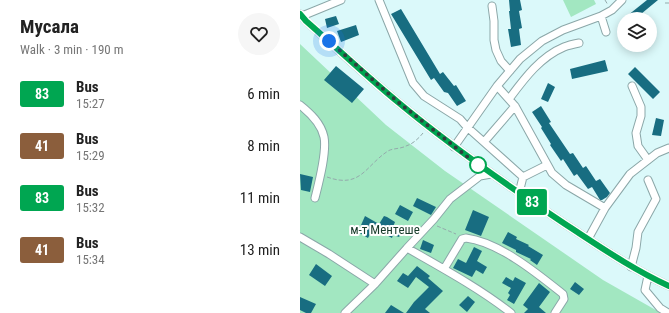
<!DOCTYPE html>
<meta charset="utf-8">
<style>
body{margin:0;font-family:"Roboto Condensed",sans-serif;background:#f6f6f6;color:#222;height:100vh;display:flex;flex-direction:column;font-size:15px;white-space:nowrap}
*{box-sizing:border-box;margin:0}
p{font-size:13px;color:#767676}
.icon{flex:none;width:22px;height:22px;fill:none;stroke:currentColor;stroke-width:2;stroke-linecap:round;stroke-linejoin:round}
.map{position:relative;flex:1;overflow:hidden}
.details{display:flex;flex-direction:column;background:#fff;width:300px}
.details>*{flex:none}
.badge{padding:0 8px;border-radius:3px;font-size:14px;line-height:26px}
.controls{position:absolute;left:317px;top:12px;display:grid;gap:8px}
.controls a{display:grid;place-items:center;width:40px;height:40px;border-radius:50%;background:#fff;box-shadow:0 2px 10px #0003;font-size:20px}
.you{position:absolute;width:20px;height:20px;margin:-10px;border:3px solid #fff;border-radius:50%;background:#1a73e8;box-shadow:0 0 0 6px #1a73e833}
.map>.badge{position:absolute;translate:-50% -50%;box-shadow:0 0 0 2px #fff}
.round{display:grid;place-items:center;flex:none;width:42px;height:42px;border-radius:21px;background:#f6f6f6}
.headline{display:flex;align-items:center;justify-content:space-between;height:68px;padding:0 20px}
h1{font-size:19px;font-weight:700;line-height:30px}
ul{padding:0;list-style:none}
li{display:flex;align-items:center;gap:12px;height:52px;padding:0 20px}
li div{flex:1}
li b{display:block;font-size:15px}
li em{font-style:normal}
li .badge{min-width:44px;font-weight:700;text-align:center}
main{display:flex;flex:1;min-height:0}
.map>svg:first-child{display:block}
</style>
<main>
<section class="details">
<div class="headline"><div><h1>Мусала</h1><p>Walk · 3 min · 190 m</p></div><a class="round"><svg class="icon" aria-label="heart" viewBox="0 0 24 24"><path d="M12 20l-8-8c-3-5 5-10 8-4 3-6 11-1 8 4z"/></svg></a></div>
<ul>
<li><span class="badge" style="background:#00a651;color:#fff">83</span><div><b>Bus</b><p>15:27</p></div><em>6 min</em></li>
<li><span class="badge" style="background:#8b5e3c;color:#fff">41</span><div><b>Bus</b><p>15:29</p></div><em>8 min</em></li>
<li><span class="badge" style="background:#00a651;color:#fff">83</span><div><b>Bus</b><p>15:32</p></div><em>11 min</em></li>
<li><span class="badge" style="background:#8b5e3c;color:#fff">41</span><div><b>Bus</b><p>15:34</p></div><em>13 min</em></li>
</ul>
</section>
<div class="map">
<svg width="369" height="313" viewBox="0 0 369 313">
<rect width="100%" height="100%" fill="#dbf9fa"/>
<path fill="#a2e7c1" d="M263,0H294L296,4L271,17Z
M0,44L86,125L145,171L303,280L361,313H0Z"/>
<path fill="#186d81" d="M209,0H220L222,10L219,11L222,28L219,29L221,45L211,47L208,29H211L209,11H210Z
M347,0H358L341,14L340,13L332,19H330L327,16Z
M101,9L140,74L143,72L154,86L156,85L166,101L157,106L148,93L144,92L134,78L131,80L91,14Z
M36,16L39,24L27,28L25,19Z
M56,25L59,35L41,42L37,31Z
M305,60L308,71L272,79L270,69Z
M36,66L64,89L52,103L24,80Z
M335,67L360,92L353,99L328,74Z
M248,83L255,87L248,102L241,99Z
M241,106L251,122L249,123L270,154L273,153L283,168L286,166L296,181L300,179L310,193L307,197L302,200H300L292,187L288,189L277,174L274,176L263,159L261,161L250,145L251,144L241,128L242,127L232,112Z
M356,118L364,120L361,136L352,135Z
M0,174L13,177L10,192L1,190Z
M117,198L136,207L131,215L113,206Z
M100,205L113,212L108,221L95,214Z
M173,210L189,217L181,236L165,230Z
M65,216L79,224L84,216L87,217L95,222L93,227L102,232L99,237L93,235L92,238L73,228L68,238L58,232Z
M208,232L217,237L216,239L229,245L228,246L243,255L237,265L230,260L231,259L216,252V250L202,243Z
M123,240L134,245L131,253L120,249Z
M174,247L182,251L177,261L187,267L183,274L176,270L172,277L153,268L158,259L166,263Z
M16,264L32,276L25,286L9,275Z
M117,266L130,276L128,278L143,291L125,309L130,313H106L114,302L129,287L116,277L108,288L97,281L103,273L108,276Z
M206,277L213,281L215,277L226,283L214,304L207,300L210,295L208,293L211,288L202,283Z
M275,282L284,289L279,295L270,289Z
M239,283L250,292L239,307L246,313H224L228,309L223,305Z
M168,296L175,302L167,312L159,305Z
M0,297L16,304L11,313H6L0,310Z
M91,305L104,313H85Z"/>
<g fill="none" stroke-linecap="round" stroke-linejoin="round">
<g stroke="#8ba7a8" stroke-width="9">
<path id="minor" d="M79,0L113,83L124,96L160,119L167,127L223,177L219,193
M192,6L194,21V40L196,50L201,61L210,71
M0,14L6,21C36,48 67,77 99,103C152,147 208,186 265,224C299,246 332,269 369,286
M2,16L41,0
M301,16L306,32
M197,86L215,106L252,173L266,185L305,208
M332,86L341,107V116L336,133L338,146L348,160
M209,99C224,79 240,57 264,47C269,45 274,44 279,43
M0,105C10,113 21,123 24,137C27,152 19,182 15,198
M184,142L215,106
M154,147L197,86L220,59L242,41L263,30L301,16L312,10L322,0
M223,177L247,165
M0,237L29,254L75,284
M288,239L305,208L330,174L357,153L369,148
M107,248L134,219L150,199L180,176L191,174
M331,267L336,248L338,232L356,199L348,180
M144,269L162,239L166,238C199,242 238,274 263,294L264,299L255,313
M348,276L345,290L360,308L368,313
M45,313L75,284L107,248C142,268 179,288 211,313"/>
</g>
<path stroke="#93aaab" stroke-width="1" stroke-dasharray="4 2" stroke-linecap="butt" d="M305,0L308,5
M365,3H369
M27,177C61,189 65,166 88,151C93,148 101,149 106,146C113,144 119,138 123,133
M137,226L156,234"/>
<use href="#minor" stroke="#fff" stroke-width="7"/>
</g>
<g fill="none" stroke-linecap="round" stroke-linejoin="round">
<g stroke="#fff" stroke-width="9">
<path id="line" d="M0,14L6,21C37,48 67,77 99,103C152,147 208,186 265,224C299,246 332,269 369,286"/>
</g>
<use href="#line" stroke="#00a651" stroke-width="6"/>
<path stroke="#303c3c" stroke-width="4" stroke-dasharray="0 7.2" d="M29,41L98,102L178,165"/>
</g>
<circle fill="#fff" stroke="#00a651" stroke-width="2" cx="178" cy="165" r="8"/>
<g text-anchor="middle" dominant-baseline="central" stroke-width="4" stroke-linejoin="round" paint-order="stroke">
<g font-size="13" fill="#183c2b" stroke="#fff">
<text x="85" y="229">м-т Ментeше</text>
</g>
</g>
</svg>
<div class="controls">
<a><svg class="icon" aria-label="layers" viewBox="0 0 24 24"><path d="M12 4l9 5-9 5-9-5zM3 14l9 5 9-5"/></svg></a>
</div>
<div class="you" style="left:29px;top:41px"></div>
<b class="badge" style="left:232px;top:202px;background:#00a651;color:#fff">83</b>
</div>
</main>
